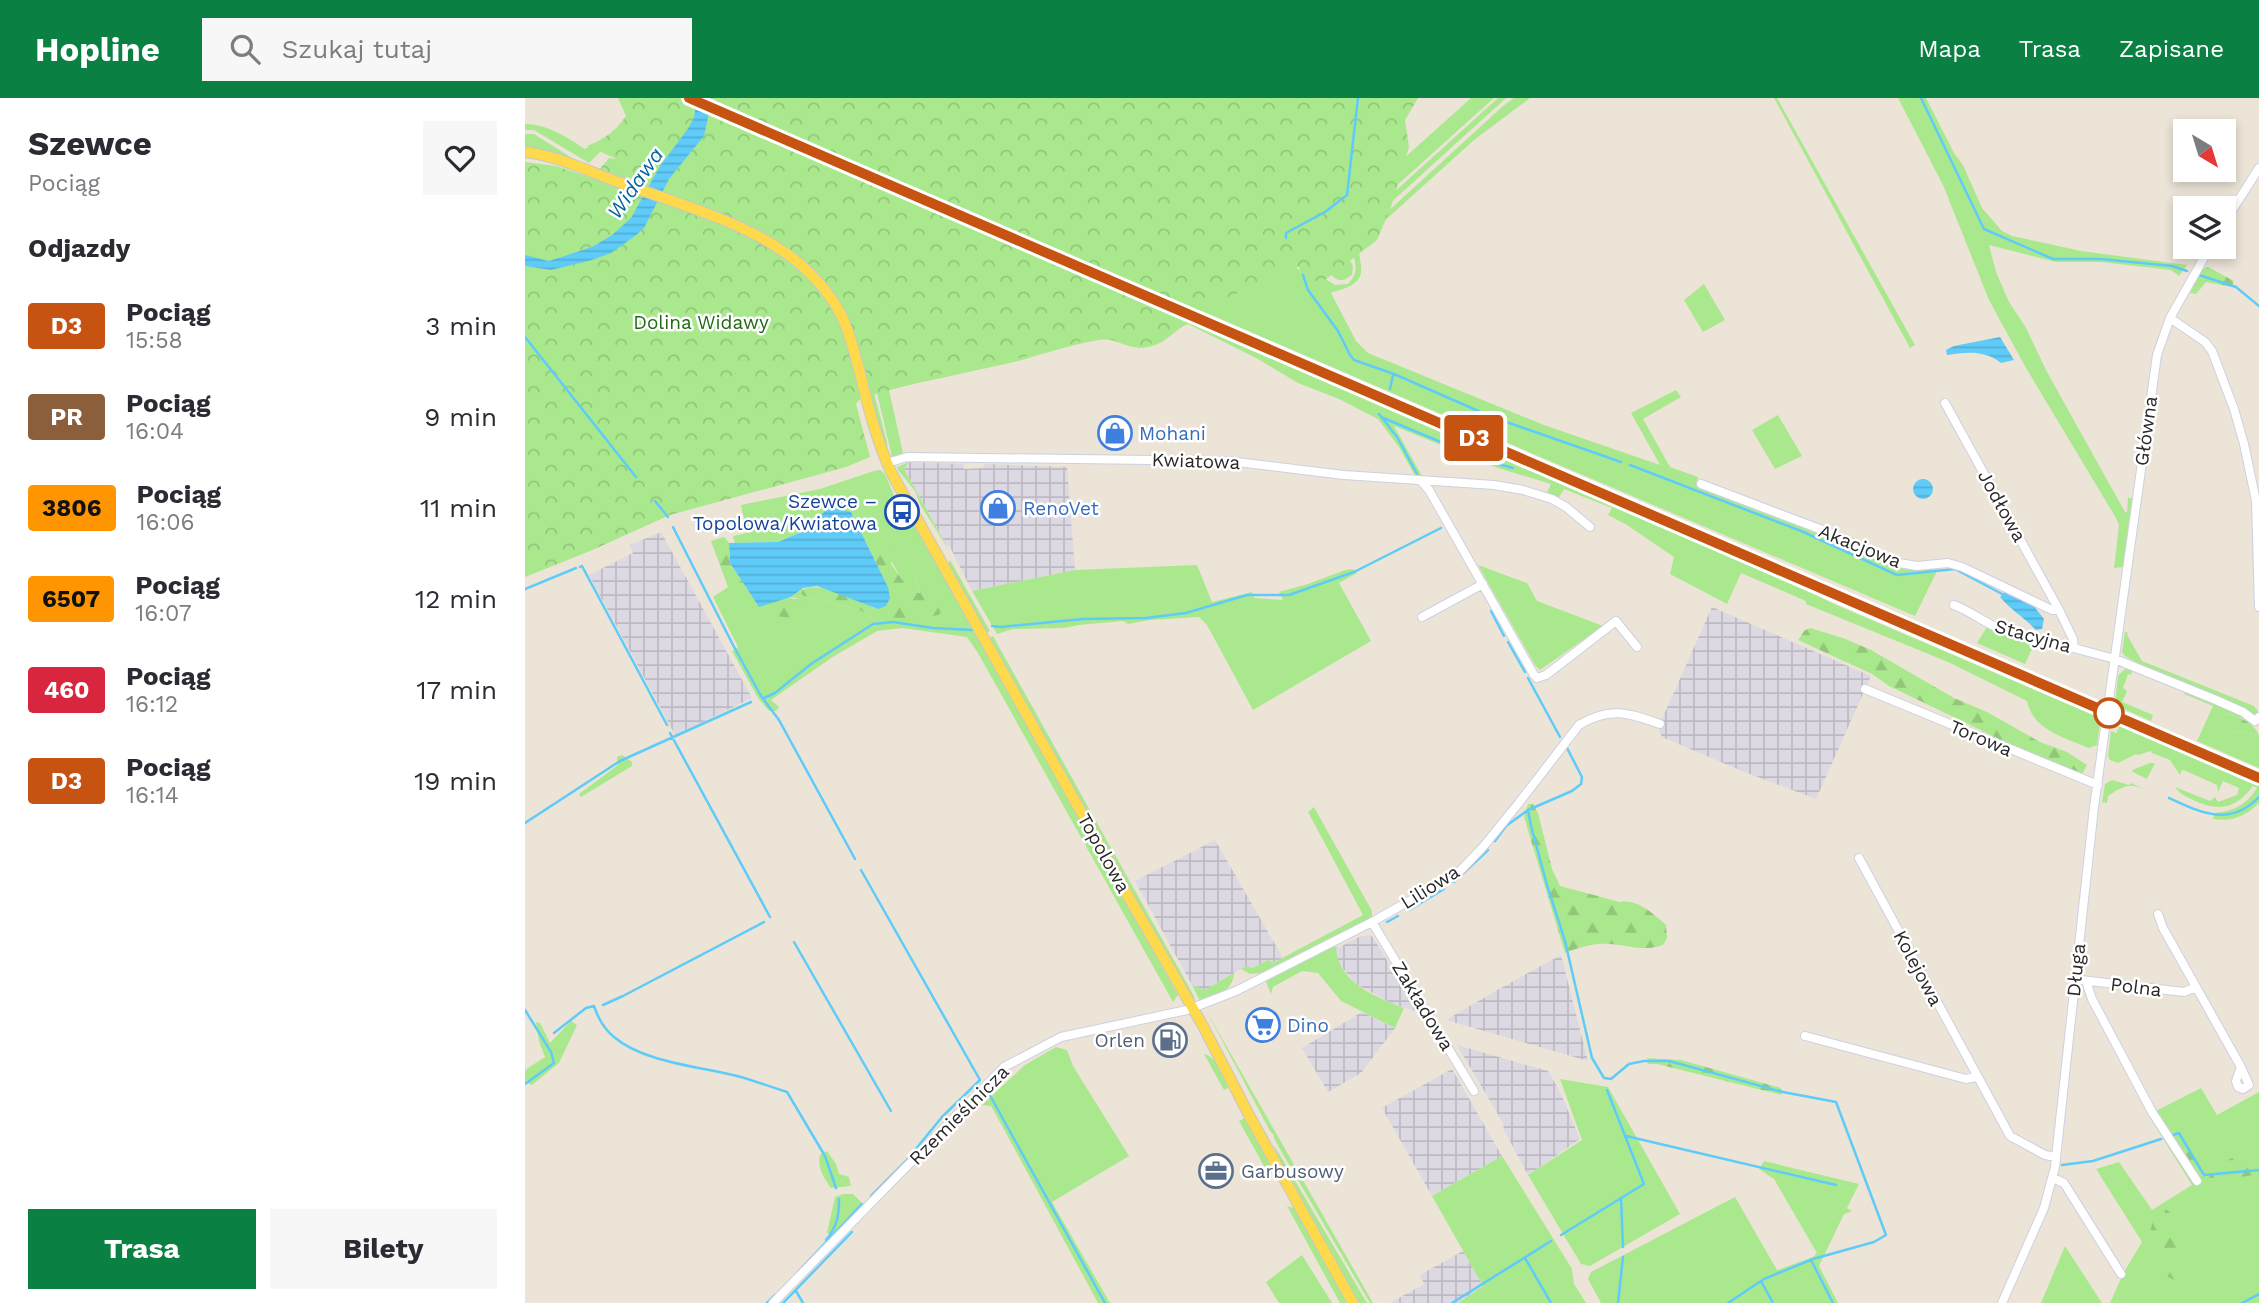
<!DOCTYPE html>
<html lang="pl">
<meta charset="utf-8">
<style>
body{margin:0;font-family:"Work Sans",sans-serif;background:#f7f7f7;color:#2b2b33;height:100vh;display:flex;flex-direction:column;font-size:26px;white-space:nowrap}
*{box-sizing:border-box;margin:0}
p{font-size:23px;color:#7c7c81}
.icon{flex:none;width:38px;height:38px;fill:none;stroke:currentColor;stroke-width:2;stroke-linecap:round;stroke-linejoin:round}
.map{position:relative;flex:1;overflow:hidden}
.side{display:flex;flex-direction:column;background:#fff;width:525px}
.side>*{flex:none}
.badge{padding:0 14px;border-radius:5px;font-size:24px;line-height:46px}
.needle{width:46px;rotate:142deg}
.tools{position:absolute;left:1648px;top:21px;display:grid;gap:14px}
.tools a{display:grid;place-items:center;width:63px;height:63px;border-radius:0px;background:#fff;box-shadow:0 4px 10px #0003;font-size:35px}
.map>.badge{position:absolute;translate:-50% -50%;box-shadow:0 0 0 4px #fff}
h2{padding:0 28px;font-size:26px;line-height:63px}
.round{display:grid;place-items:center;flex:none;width:74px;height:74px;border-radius:0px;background:#f7f7f7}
.overview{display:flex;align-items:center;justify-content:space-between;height:119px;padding:0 28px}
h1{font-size:33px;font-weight:700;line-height:52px}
.action{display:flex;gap:14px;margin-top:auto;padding:14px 28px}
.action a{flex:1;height:80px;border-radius:0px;background:#0b8043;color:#fff;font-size:28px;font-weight:700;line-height:80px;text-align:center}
.action a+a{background:#f7f7f7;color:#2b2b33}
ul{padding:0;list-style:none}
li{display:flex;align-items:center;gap:21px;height:91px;padding:0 28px}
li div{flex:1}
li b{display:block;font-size:26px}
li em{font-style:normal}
li .badge{min-width:77px;font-weight:700;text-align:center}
header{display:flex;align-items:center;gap:42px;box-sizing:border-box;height:98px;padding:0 35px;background:#0b8043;color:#fff}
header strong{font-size:33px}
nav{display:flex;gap:38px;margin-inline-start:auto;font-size:24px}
.search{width:490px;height:63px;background:#f7f7f7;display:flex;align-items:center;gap:18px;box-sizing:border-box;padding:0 24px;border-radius:0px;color:#7c7c81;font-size:26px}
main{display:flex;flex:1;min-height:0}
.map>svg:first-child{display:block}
</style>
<header>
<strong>Hopline</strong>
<div class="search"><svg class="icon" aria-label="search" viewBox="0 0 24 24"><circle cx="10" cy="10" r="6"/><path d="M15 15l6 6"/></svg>Szukaj tutaj</div>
<nav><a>Mapa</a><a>Trasa</a><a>Zapisane</a></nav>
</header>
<main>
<section class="side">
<div class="overview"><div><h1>Szewce</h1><p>Pociąg</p></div><a class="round"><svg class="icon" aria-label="heart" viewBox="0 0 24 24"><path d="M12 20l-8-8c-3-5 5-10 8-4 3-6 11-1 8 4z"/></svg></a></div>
<h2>Odjazdy</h2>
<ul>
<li><span class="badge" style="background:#c65312;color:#fff">D3</span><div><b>Pociąg</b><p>15:58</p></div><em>3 min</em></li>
<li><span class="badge" style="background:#8b5e3c;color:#fff">PR</span><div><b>Pociąg</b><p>16:04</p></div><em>9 min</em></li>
<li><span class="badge" style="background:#ff9500;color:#111">3806</span><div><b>Pociąg</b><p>16:06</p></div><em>11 min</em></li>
<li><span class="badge" style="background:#ff9500;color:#111">6507</span><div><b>Pociąg</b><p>16:07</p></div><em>12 min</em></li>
<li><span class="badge" style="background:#d7263d;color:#fff">460</span><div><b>Pociąg</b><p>16:12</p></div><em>17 min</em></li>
<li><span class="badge" style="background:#c65312;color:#fff">D3</span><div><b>Pociąg</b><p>16:14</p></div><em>19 min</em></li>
</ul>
<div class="action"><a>Trasa</a><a>Bilety</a></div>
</section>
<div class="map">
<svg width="1734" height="1205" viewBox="0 0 1734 1205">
<defs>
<pattern id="industrial-grid" width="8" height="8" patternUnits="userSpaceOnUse" patternTransform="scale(1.75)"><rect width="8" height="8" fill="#dcd9e3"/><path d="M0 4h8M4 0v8" fill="none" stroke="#bdbac3"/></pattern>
<pattern id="forest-firs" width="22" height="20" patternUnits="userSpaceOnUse" patternTransform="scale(1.75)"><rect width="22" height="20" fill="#aae88e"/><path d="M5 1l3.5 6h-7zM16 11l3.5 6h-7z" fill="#92c77a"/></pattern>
<pattern id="park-crowns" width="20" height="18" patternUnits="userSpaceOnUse" patternTransform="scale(1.75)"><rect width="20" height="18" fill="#aae88e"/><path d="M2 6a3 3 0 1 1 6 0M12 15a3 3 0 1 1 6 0" fill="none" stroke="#92c77a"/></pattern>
<pattern id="water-rules" width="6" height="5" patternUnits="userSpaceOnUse" patternTransform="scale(1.75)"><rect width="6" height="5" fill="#5fcbf9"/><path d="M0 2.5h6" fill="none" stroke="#53aed5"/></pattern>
</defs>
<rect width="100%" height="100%" fill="#ece4d7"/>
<path fill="url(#industrial-grid)" d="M384,364L438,366L439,371L458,370L460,366L542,369L550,472L447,493L425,449L422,448L379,371Z
M136,434L227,600L150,637L64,477L108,455L105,447Z
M1187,509L1346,578L1291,701L1217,673L1137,639L1133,630Z
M690,742L758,860L747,865L743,862L728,870L721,868L680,892L667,887L610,783Z
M846,837L856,852L893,914L866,905L831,886L813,865L811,851L834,839Z
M1036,857L1063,963L921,922L974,891Z
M837,914L870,930L836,975L803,994L777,950Z
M932,947L1023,973L1036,996L1055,1041L1003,1077L979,1032L978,1025Z
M927,971L977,1058L907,1098L857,1010Z
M938,1153L958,1188L933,1205H865L899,1186L895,1177Z"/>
<path fill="#aae88e" d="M946,0H969L830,125L684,206L685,208L755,173L771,168L774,173L775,165L810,187L823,186C834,174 831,167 827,152L837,137L977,9L989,0H1005L949,42L835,145C833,154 835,159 836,167C839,187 820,190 806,195L831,243L843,255L1019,327L1135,367L1106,315L1151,292L1156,299L1118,321L1145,369L1173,379L1171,386L1380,471L1414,469L1390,518L1013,358L415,100L857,80Z
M973,0H981L839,129L845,116Z
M1249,0H1252L1390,247L1385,250Z
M1373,0H1401L1429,55L1438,67L1457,110L1477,133L1487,138L1556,153L1662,167L1654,178L1646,172L1576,164H1531L1464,147L1471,174L1484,204L1500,228L1522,274L1600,414H1602L1603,400H1607L1598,469L1589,470L1594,427L1591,420L1501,270L1464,202L1418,87Z
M0,26C20,25 44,40 60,51L89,34L78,51L64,65L9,32H0Z
M0,36H9L55,65L18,52L0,49Z
M824,160L828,168L827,177L819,182H813L806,177Z
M1179,186L1200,222L1178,234L1159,202Z
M629,205L1252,475L1254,479L1309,506L1573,619L1576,616L1572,647L1564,650C1539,639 1508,632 1502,603L1423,564L1281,506V503L1216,475L1202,506L1145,476L1149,459L1102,427L1083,417L1087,410L1039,391L1033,401L1022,395L1026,386L973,370L869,328L897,378H890L874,349L853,321L814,301L773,285L733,261L663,226C651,230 643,244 627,248C605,255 591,239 574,242C547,246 513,258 485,265C445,274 404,282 364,292L378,355L367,359L349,282Z
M346,284L362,344L363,358L342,289Z
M1253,317L1277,358L1250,371L1227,332Z
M384,364L379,371L425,454L396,408L390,393L373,372L372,369Z
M355,372L360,376L378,418L384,421L395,436L653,897L648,904L453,555L442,539L377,530L352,533L306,560L246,602L254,609L251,613H244L233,600L207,553L213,549L188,499L203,489L214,502L274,501L266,499L278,490L279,498L335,512L355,526L381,520L409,496L404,474L391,480L395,496L386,494C370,474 362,451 347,430L358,417L339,419L304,409L281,432L253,444L210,445L208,438L222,435L216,407L295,391L349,373Z
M425,462L465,533L461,535L423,466Z
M672,467L687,504L727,494L729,500L758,502L754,494L783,486L820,472L828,471L832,475L814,485L846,543L728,612L682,527L674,519L625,522L603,526L598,523L554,527L539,530L488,531L472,536L447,493L550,472Z
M953,467L1002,485L1012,503L1078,528L1015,572L1010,567Z
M1462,529L1510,544L1500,566L1452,545Z
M1600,534L1603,535L1602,537L1617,563L1729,608L1734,615L1730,620L1609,565V563L1600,558L1597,554Z
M468,538L586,750L583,752L464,540Z
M1600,571L1607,573L1606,577L1603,576L1598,590L1602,593L1597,604L1628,617L1626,623L1590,607L1593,578Z
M1661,592L1716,617L1719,621L1699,615L1708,633L1734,637V670L1672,643L1688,608L1659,596Z
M1595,628L1734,687V705C1721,718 1707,724 1688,721L1690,715C1709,713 1722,706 1732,690L1728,688C1711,711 1694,714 1668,702C1660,698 1655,696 1650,689L1685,703L1690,699L1693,704L1712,697L1714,690L1698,683L1693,694L1692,687L1661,673L1657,672L1655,677L1645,662L1627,655L1626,653L1613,657L1611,656L1593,665L1585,662L1583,658L1586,633L1591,635Z
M97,657L107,664V668L56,699L54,696L93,667L92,659Z
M1625,665H1630L1622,681L1608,674L1607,672Z
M1587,682L1604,687L1606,685L1631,697C1608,686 1605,683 1583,698L1582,705L1577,704L1580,686Z
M789,709L847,813V819L737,875L725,876L716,871L721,868L728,870L743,862L748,865L838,817L783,714Z
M589,755L664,889L671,902L666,897L585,758Z
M808,847L813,850L811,851C814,885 851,899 879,910L870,930L816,903L793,875L777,873L748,889L746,896L740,881Z
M709,875C708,894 690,897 675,903L667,887L680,892Z
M681,912L702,949L848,1205H845L756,1053L749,1040V1037L745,1033Z
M46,923L52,927L34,965L7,987L0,984V972L20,959L14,943L11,924L15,925L25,945Z
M531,949L542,952L548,968L604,1058L527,1104L585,1205H573L469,1013L466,1008L457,1007L500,967Z
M679,956C692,959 700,978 703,990L699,992Z
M1035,981L1083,989L1155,1116L1065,1168L1056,1166L1003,1077L1057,1042Z
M1676,990L1692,1017L1734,994V1205H1585L1599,1174L1617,1144L1571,1071L1594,1064L1627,1112L1667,1087L1625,1020L1631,1013Z
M721,1019L749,1070L745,1079L714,1023Z
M749,1047L842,1205H832L758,1071Z
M302,1053L311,1066L314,1076L324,1079L326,1088L306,1090C299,1080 292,1070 295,1057Z
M977,1058L1047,1171L1049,1186L1061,1205H933L958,1188L907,1098Z
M1239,1063L1334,1086L1322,1110L1327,1113L1319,1116L1294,1168L1313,1205H1076L1063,1181L1066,1174L1210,1099L1252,1172L1288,1159L1292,1155L1249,1081L1234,1071Z
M318,1096H328L339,1107L310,1139L302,1135L310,1099Z
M762,1108L772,1111L824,1205H815Z
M1540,1148L1577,1205H1516Z
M777,1157L807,1205H754L741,1184Z"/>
<path fill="url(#forest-firs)" d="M1683,169L1709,183L1707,189L1681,184L1671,196L1665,195L1677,171Z
M359,412L358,417L348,430L360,448H369L366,466L386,494L395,495L391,480L394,471H401L405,474L409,496L417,503L418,510L414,517L355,526L335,512L279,498L274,494C290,479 335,503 352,511L363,489L326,414L339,419Z
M199,439L204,445L205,465L234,509C255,502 265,494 284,508L281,518L269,520L231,516L214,502L203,489L186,443Z
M1285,530L1318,540L1346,552L1429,600L1462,614L1515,644L1542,654L1562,667L1557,676L1503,655L1364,588L1347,576L1273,542L1280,532Z
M1698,615C1713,619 1727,622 1734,637L1708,633L1694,624Z
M1003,706H1008L1013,715L1027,771L1035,788L1095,804C1113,801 1127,815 1141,827L1142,840L1138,847C1116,854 1105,847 1083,846C1068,845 1053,850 1040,855L1004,736L999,718Z
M1122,960L1156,962L1256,990L1257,997L1132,966H1123Z
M1653,1030C1666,1039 1680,1067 1678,1082L1653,1045Z
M1727,1051L1734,1059V1076L1687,1084L1683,1081C1688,1070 1714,1054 1727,1051Z
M1641,1111L1650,1119L1651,1159L1649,1182L1638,1176L1624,1138L1630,1115Z
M1286,1172L1305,1205H1297L1280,1174Z
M1734,1184V1205H1715L1712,1200Z"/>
<path fill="url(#park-crowns)" d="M93,0H893L880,22L884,49L866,109L852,142L796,185L788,182L780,169H768L685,208L650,228L640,240L615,250L575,238L494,260L449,266L335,301L331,306L345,359L321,369L145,417L65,453L0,479V64L31,68L70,81L74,72L84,60L92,61L62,48C78,42 91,33 101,18Z"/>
<path fill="url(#water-rules)" d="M172,0H187L179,38L144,81L119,130L110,138L86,155L67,162L26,172L0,168V157L24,163L67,149L87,137L106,120L135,68L162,32L169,20Z
M1475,239L1489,262L1476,265C1460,252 1441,254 1422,257L1421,252L1429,248Z
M1388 391a10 10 0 1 1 20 0a10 10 0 1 1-20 0Z
M304,409L326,414L363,489L365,500L361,508L353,511L292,488L278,490L266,499L234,509L205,465L204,445L253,444L281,432Z
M1481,493L1508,507L1519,521L1517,531L1511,532C1499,519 1488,514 1475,499Z"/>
<path fill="#ece4d7" d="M169,0H185L190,2L188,15L168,6Z"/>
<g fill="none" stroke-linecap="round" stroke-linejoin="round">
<path stroke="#5fcbf9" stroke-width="2.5" d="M1396,0L1459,131L1528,161H1576L1647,168L1662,173
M761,140V135L800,114L822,97L833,0
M778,177L783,192L813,233L825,257L829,262L869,276L967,319L1096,364
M1674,177L1711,189L1734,208
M0,239L111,379
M865,291L868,277
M854,316L872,339L892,376
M856,319L961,363L988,370
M1105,367L1276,433L1372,477L1430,471L1479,497
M130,403L143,419
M148,429L208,547L236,598L254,622L330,761
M55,469L57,468L142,627
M0,491L51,470
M966,513L979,538
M467,528L476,529L558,521L621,520L661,515L722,497H764L829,474L916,430
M983,544L1000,574
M1003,580L1035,639
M239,600L250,595L286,566L348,526L368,524L408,530L448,532
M145,635L245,819
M1042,650L1057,679L1056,686L1047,693L1003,712L1006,728L1022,787L1040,843L1067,960L1079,980L1086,981L1104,966L1119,963H1144L1258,994L1311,1004L1361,1137L1349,1144L1288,1161L1239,1181L1203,1205
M1644,700C1676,715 1705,729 1734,699
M0,725L95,663L226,604
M970,743L981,728L1003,712
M336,772L455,982L417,1019L381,1063L346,1098
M929,784L963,752
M884,812L919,791
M862,824L873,818
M269,844L366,1013
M78,907L98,898L239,824
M0,912L26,954L29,965L0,986
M29,935L61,910L69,908C73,920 79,931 89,939C119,965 179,969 216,979C232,984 247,989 262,994L300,1058L311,1090
M462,992L580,1205
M1648,1037L1654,1035L1679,1077L1734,1072
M1101,1038L1311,1087
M1537,1067L1568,1063L1636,1041
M1096,1100L1098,1149
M1036,1137L1119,1086L1082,992
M301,1142C312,1129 314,1118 314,1101
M1000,1160L1026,1205
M1286,1162L1308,1205
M272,1175L337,1106
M1236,1183L1248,1205
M271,1193L278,1205
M242,1205L250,1197
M258,1205L327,1134
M927,1205L1026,1143
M1093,1205L1098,1159
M1717,1205L1734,1196"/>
<g stroke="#cdd0e3" stroke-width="10">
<path id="minor" d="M1699,125L1734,70
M1645,220L1680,244L1687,253L1709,311L1719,346L1731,403L1734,509
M1420,305L1534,512L1548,541L1549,550
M362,365L382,359L704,363L819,377L969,387L998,392L1027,401L1041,409L1065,429
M896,383L904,392L1009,577L1012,580L1021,577L1091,523L1112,549
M1176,386L1300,433L1374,465L1392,468L1423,465L1437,469L1527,512H1534
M1429,507C1445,513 1457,523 1473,530L1590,561L1691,602L1718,614L1730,623L1734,619
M897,519L958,486
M1340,591L1573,687
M1334,760L1485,1038L1520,1057L1531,1059
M1633,816L1638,830L1716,969L1711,983L1713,989L1718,991L1724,987L1716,969
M847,824L949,993
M1556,882L1659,894L1671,889
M1561,883L1567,901L1627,1014L1672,1083
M1280,938L1441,981L1452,979
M1528,1080L1539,1085L1596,1176
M248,1205L479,969L536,939L662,912L711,893L847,824L932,776L958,749L993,706L1054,627C1085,608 1104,615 1135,626
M1477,1205L1519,1110L1530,1069L1569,709L1632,257L1645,220L1685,149"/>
</g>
<g stroke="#c7c7c7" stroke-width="12">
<path id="major" d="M0,54C33,58 65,74 96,85C148,104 217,123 262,156C283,171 302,191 315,215C325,233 329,255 335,275C343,309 352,344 367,376L607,805L678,928L725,1019L828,1205"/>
</g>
<use href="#minor" stroke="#fff" stroke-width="8"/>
<use href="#major" stroke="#fdd94b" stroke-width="10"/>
<g stroke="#9a9db4" stroke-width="5">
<path id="rail" d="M164,0L1734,680"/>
</g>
<use href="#rail" stroke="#fff" stroke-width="2.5" stroke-dasharray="8" stroke-linecap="butt"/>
</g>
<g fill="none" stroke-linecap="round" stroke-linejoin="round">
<g stroke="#fff" stroke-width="16">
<path id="line" d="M164,0L1734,680"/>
</g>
<use href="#line" stroke="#c65312" stroke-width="10"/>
</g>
<defs>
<g id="shop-ring" transform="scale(1.75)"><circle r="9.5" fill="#fff" stroke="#3f7fe0" stroke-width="1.5"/><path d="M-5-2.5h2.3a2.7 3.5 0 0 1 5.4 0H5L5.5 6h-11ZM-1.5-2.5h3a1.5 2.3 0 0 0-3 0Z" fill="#3f7fe0"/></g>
<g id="bus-ring" transform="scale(1.75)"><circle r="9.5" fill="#fff" stroke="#1a4fb4" stroke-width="1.5"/><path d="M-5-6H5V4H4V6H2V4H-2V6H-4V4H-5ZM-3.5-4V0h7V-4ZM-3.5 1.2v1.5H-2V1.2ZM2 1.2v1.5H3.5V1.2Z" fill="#1a4fb4"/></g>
<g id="supermarket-ring" transform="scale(1.75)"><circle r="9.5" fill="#fff" stroke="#3f7fe0" stroke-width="1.5"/><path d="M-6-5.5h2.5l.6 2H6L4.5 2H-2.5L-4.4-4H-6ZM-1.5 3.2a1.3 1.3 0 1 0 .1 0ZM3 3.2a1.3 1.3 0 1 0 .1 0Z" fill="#3f7fe0"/></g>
<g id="fuel-ring" transform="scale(1.75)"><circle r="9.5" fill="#fff" stroke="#5c6f8a" stroke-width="1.5"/><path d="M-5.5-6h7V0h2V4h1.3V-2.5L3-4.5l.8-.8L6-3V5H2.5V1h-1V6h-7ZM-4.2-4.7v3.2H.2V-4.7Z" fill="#5c6f8a"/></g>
<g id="office-ring" transform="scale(1.75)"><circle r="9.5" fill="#fff" stroke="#5c6f8a" stroke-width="1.5"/><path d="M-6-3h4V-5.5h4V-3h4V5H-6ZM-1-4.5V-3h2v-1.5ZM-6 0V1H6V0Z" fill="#5c6f8a"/></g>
</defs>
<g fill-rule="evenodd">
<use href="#shop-ring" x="590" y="335"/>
<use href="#shop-ring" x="473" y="410"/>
<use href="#bus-ring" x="377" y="414"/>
<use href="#supermarket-ring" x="738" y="927"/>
<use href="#fuel-ring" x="645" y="942"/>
<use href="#office-ring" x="691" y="1073"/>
</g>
<circle fill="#fff" stroke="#c65312" stroke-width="3.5" cx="1584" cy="615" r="14"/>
<g text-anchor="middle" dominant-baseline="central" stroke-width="5" stroke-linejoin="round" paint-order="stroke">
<g font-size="19" fill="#226913" stroke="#fff">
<text x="176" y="224">Dolina Widawy</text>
</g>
<g font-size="19" fill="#282828" stroke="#fff">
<text transform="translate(1621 333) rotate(-82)">Główna</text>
<text transform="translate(671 363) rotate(2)">Kwiatowa</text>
<text transform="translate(1477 408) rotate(61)">Jodłowa</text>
<text transform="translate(1335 448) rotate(22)">Akacjowa</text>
<text transform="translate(1508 538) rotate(16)">Stacyjna</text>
<text transform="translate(1456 640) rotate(23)">Torowa</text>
<text transform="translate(579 755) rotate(61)">Topolowa</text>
<text transform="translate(905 789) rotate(-32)">Liliowa</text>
<text transform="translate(1393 870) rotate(62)">Kolejowa</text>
<text transform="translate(1551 872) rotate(-84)">Długa</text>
<text transform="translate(1611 889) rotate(7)">Polna</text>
<text transform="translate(898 908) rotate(59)">Zakładowa</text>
<text transform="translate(434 1017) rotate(-45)">Rzemieślnicza</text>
</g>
<g font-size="19" fill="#366cbe" stroke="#fff" text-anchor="start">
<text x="614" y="335">Mohani</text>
<text x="498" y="410">RenoVet</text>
<text x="762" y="927">Dino</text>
</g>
<g font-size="19" fill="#164399" stroke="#fff" text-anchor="end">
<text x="352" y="403">Szewce –<tspan x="352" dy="22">Topolowa/Kwiatowa</tspan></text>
</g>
<g font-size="19" fill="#4e5e75" stroke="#fff" text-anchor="end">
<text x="620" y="942">Orlen</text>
<text x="716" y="1073" text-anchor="start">Garbusowy</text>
</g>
<g font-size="21" font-style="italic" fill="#0166a2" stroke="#fff">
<text transform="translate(110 85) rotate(-55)">Widawa</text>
</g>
</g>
</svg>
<div class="tools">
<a><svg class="needle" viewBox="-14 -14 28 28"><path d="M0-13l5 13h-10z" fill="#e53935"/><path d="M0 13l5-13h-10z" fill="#7c7c81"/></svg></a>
<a><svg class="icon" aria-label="layers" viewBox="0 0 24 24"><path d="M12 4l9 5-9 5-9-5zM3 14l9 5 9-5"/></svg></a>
</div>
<b class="badge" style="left:949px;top:340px;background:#c65312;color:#fff">D3</b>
</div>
</main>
